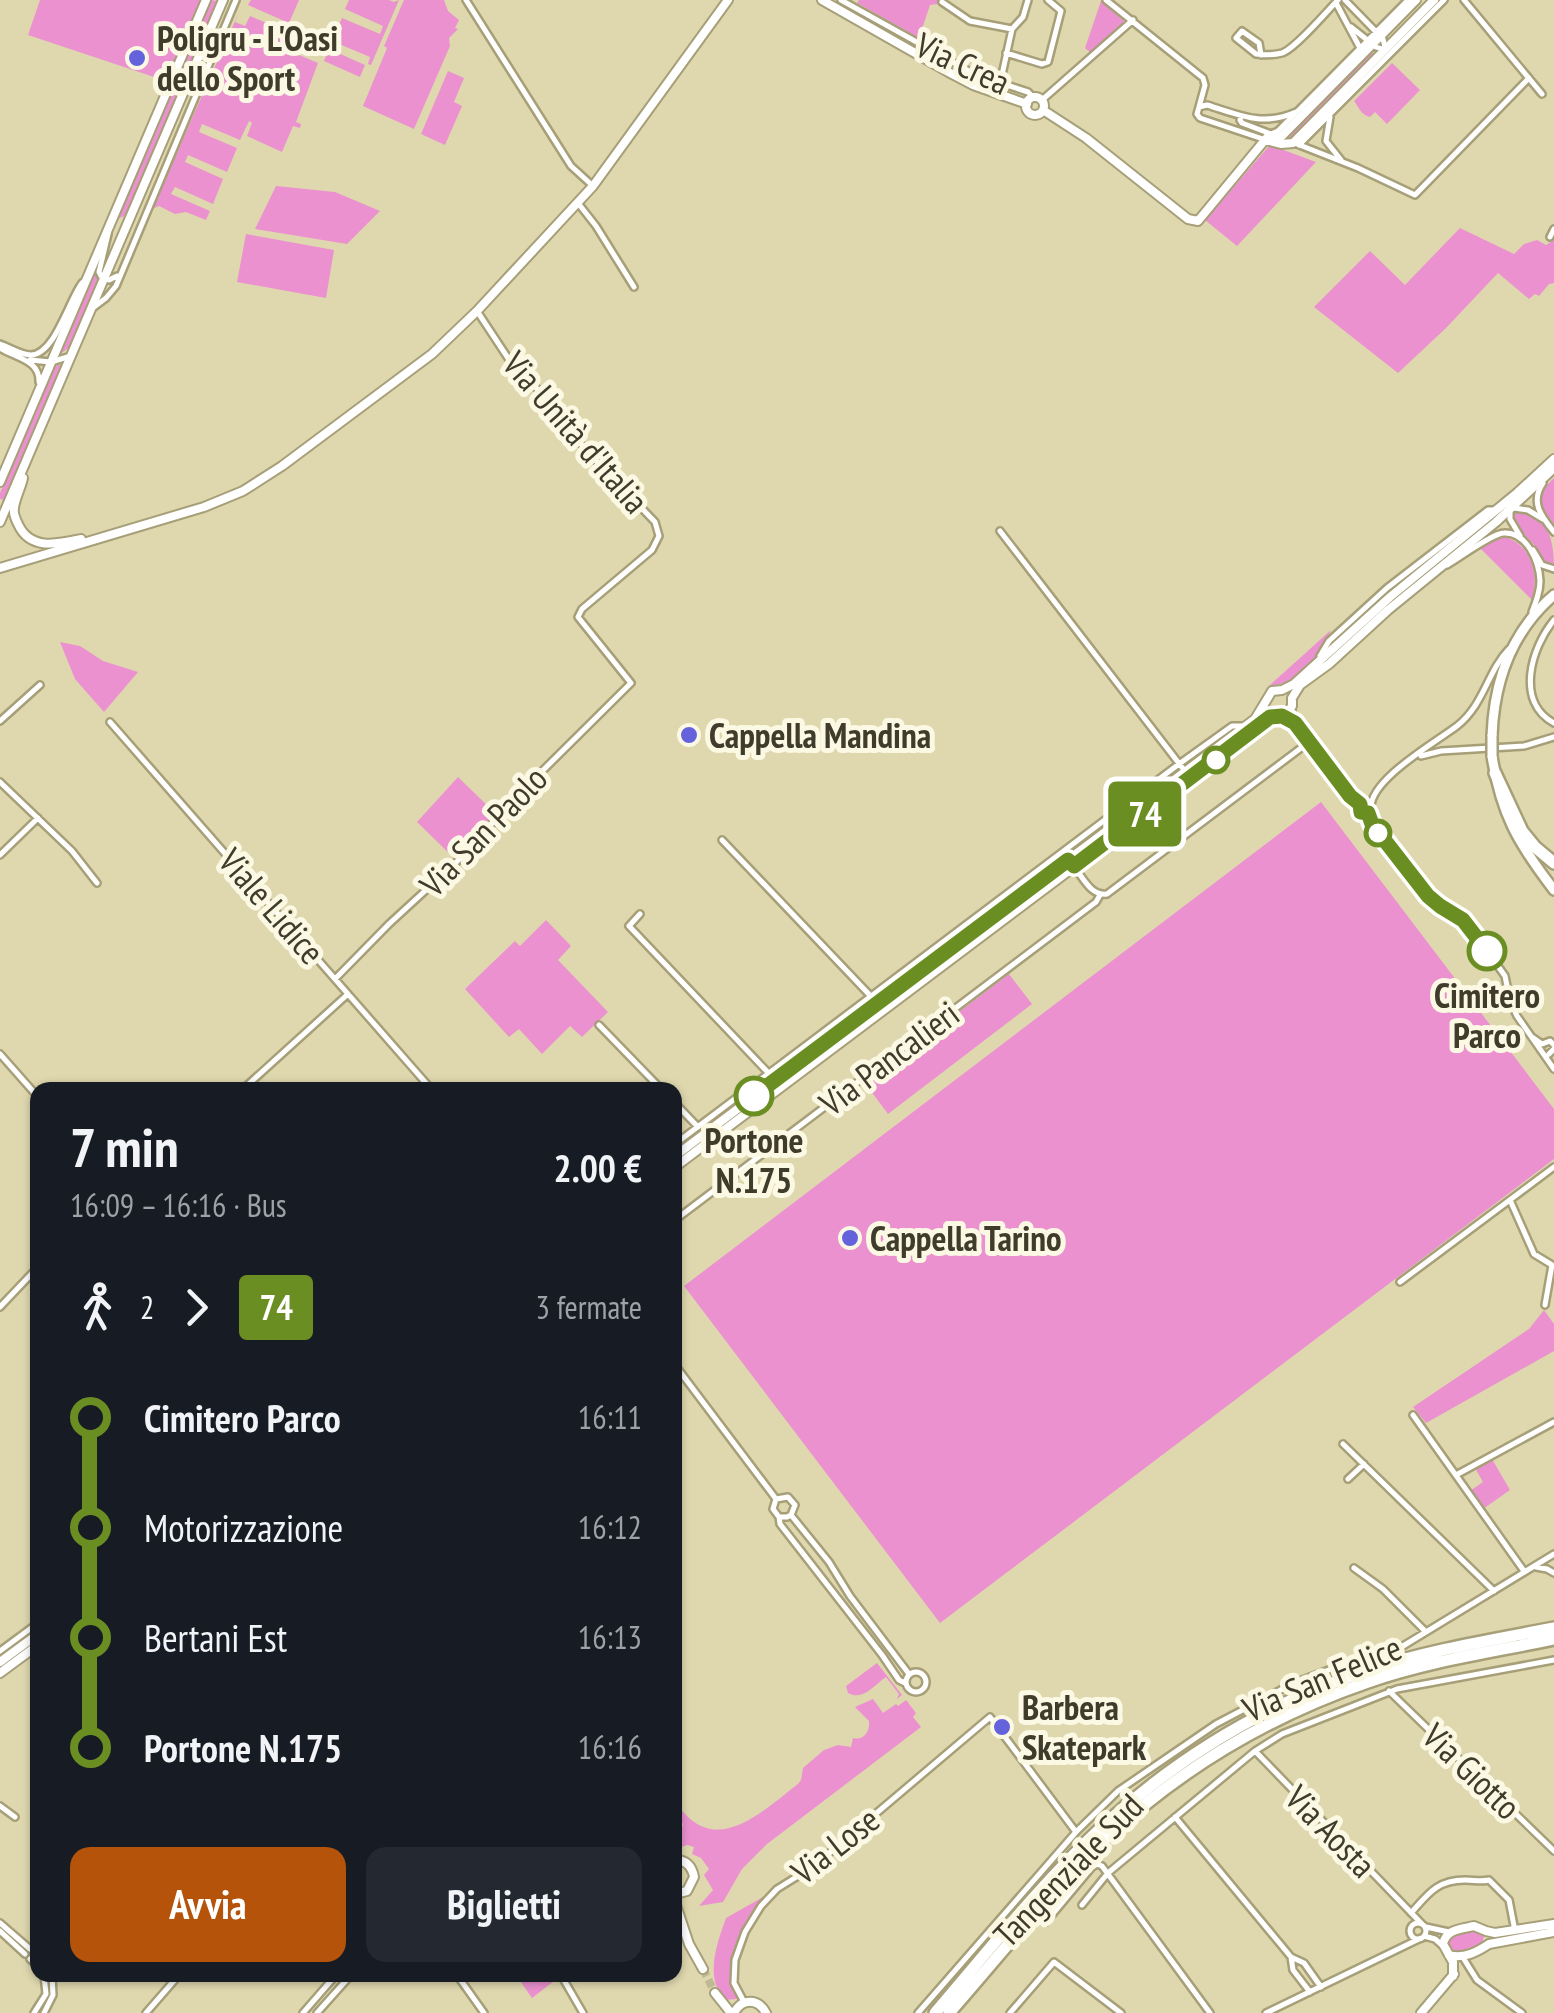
<!DOCTYPE html>
<html lang="it">
<meta charset="utf-8">
<style>
body{margin:0;font-family:"PT Sans Narrow",sans-serif;background:#242831;color:#f1f3f6;height:100vh;display:flex;flex-direction:column;font-size:38px;white-space:nowrap}
*{box-sizing:border-box;margin:0}
p{font-size:32px;color:#9ea1a6}
.icon{flex:none;width:55px;height:55px;fill:none;stroke:currentColor;stroke-width:2;stroke-linecap:round;stroke-linejoin:round}
.map{position:relative;flex:1;overflow:hidden}
.side{position:absolute;left:30px;top:1082px;width:652px;height:900px;display:flex;flex-direction:column;background:#171b24;border-radius:20px;box-shadow:0 2px 8px #0004}
.side>*{flex:none}
.badge{padding:0 20px;border-radius:8px;font-size:35px;line-height:65px}
.map>.badge{position:absolute;translate:-50% -50%;box-shadow:0 0 0 5px #fff}
.legs{display:flex;align-items:center;gap:15px;height:110px;padding:0 40px;font-size:32px}
.legs p{margin-inline-start:auto}
.headline{display:flex;align-items:center;justify-content:space-between;height:170px;padding:0 40px}
h1{font-size:55px;font-weight:800;line-height:75px}
.primary-button{display:flex;gap:20px;margin-top:auto;padding:20px 40px}
.primary-button a{flex:1;height:115px;border-radius:20px;background:#b45309;color:#fff;font-size:40px;font-weight:800;line-height:115px;text-align:center}
.primary-button a+a{background:#242831;color:#f1f3f6}
ul{padding:0 40px;list-style:none}
li{display:flex;align-items:center;gap:35px;height:110px;font-size:38px}
li i{display:grid;place-items:center;width:15px;height:100%;margin:0 12px;background:currentColor}
li i::after{content:'';width:25px;height:25px;margin:-12px;border:8px solid;border-radius:50%;background:#171b24}
li p{margin-inline-start:auto}
li:first-child i{background:linear-gradient(#0000 50%,currentColor 0)}
li:last-child i{background:linear-gradient(currentColor 50%,#0000 0)}
.map>svg:first-child{display:block}
</style>
<div class="map">
<svg width="1554" height="2013" viewBox="0 0 1554 2013">
<rect width="100%" height="100%" fill="#dfd8af"/>
<path fill="#eb91cf" d="M40,0H201L166,81L28,35Z
M211,0L218,1L127,215L117,219Z
M251,0H299L289,23L248,5Z
M349,0H389L394,2L399,0L371,65L368,64L370,57L332,41L342,18L380,34L383,26L345,9Z
M404,0H444L448,11L459,20L455,28L458,29L449,38L450,46L414,129L363,106L387,48L384,46Z
M859,0H939L938,4L930,5L919,38L857,3Z
M1101,1L1126,23L1091,53L1085,48Z
M239,12L235,22L245,26L250,16L286,31L280,47L318,63L296,122L301,124L300,128L293,126L282,152L247,136L252,123L249,121L240,140L202,124L199,132L237,148L227,172L188,155L185,162L223,179L213,204L175,187L171,194L210,211L206,220L186,212L175,214L159,206L152,209Z
M329,49L365,65L360,77L324,61Z
M1370,52L1376,55L1292,139L1290,138V133Z
M1392,63L1420,90L1387,124L1375,112L1370,117C1361,115 1358,106 1354,101Z
M448,71L464,78L454,102L462,106L445,145L421,134Z
M1270,145L1316,162L1237,246L1205,220Z
M276,186L335,192L380,211L347,244L255,229Z
M1460,228L1514,254L1524,244L1537,240L1546,245L1554,240V283L1549,284L1539,296L1535,294L1529,299L1498,273L1446,328L1398,373L1314,307L1370,251L1405,285Z
M246,234L334,250L326,298L237,282Z
M97,274L100,278L71,346L59,355L93,275Z
M63,364L5,500L0,499V493L55,366Z
M1554,478V524C1538,503 1533,498 1554,478Z
M1514,510C1547,513 1554,538 1554,566L1549,567C1540,560 1542,553 1535,546C1524,533 1515,532 1512,512Z
M1503,536C1531,544 1540,574 1532,600L1481,549L1490,542Z
M1331,630L1315,661L1291,682L1269,686Z
M60,642L80,646L103,661L138,672L104,712L75,679Z
M458,777L496,814L456,860L417,822Z
M1321,802L1554,1109V1159L940,1623L684,1286Z
M1055,862L1028,886L887,992L885,989Z
M546,920L571,946L558,960L608,1012L582,1037L570,1026L542,1054L519,1029L509,1037L465,989L515,941L520,946Z
M1009,974L1032,1004L888,1114L865,1083Z
M1544,1310L1554,1324V1351L1426,1423L1413,1407L1529,1329Z
M1492,1459L1510,1490L1483,1509L1470,1491L1483,1482L1475,1468Z
M877,1663L902,1695L897,1699L899,1694L886,1677C873,1686 863,1701 848,1693L846,1686Z
M873,1699L883,1713L896,1704L898,1706L906,1700L916,1713L913,1717L921,1727L767,1844L742,1869L723,1902L699,1906L713,1890L704,1875L709,1869L701,1858L692,1854L694,1847L687,1845L679,1848L677,1838L683,1825L678,1812L675,1810V1801C713,1860 759,1814 798,1784L801,1780L803,1768L824,1750L838,1745L851,1747L853,1738C864,1741 870,1731 869,1721L855,1707Z
M770,1893C753,1912 724,1956 732,1984C733,1989 737,1993 737,1999L725,2000C704,1978 717,1943 726,1918Z
M1474,1930L1481,1932L1484,1936L1482,1944L1456,1952L1450,1950L1447,1943C1450,1933 1464,1932 1474,1930Z
M516,1975H556L558,1978L532,1998Z"/>
<g fill="none" stroke-linecap="round" stroke-linejoin="round">
<path stroke="#3798b2" stroke-width="2.5" d="M495,813L594,716"/>
<path stroke="#bfb995" stroke-width="8" stroke-dasharray="8 4" stroke-linecap="butt" d="M703,1969L715,1993"/>
<g stroke="#a69f78" stroke-width="10">
<path id="street" d="M466,0L571,166L593,186
M841,0L976,75L1028,92L1033,97
M1106,0L1203,78L1205,85L1199,107
M1345,0L1383,39L1385,47
M1464,0L1542,94
M942,2L970,21L1012,29
M1336,3L1360,48
M1351,27L1376,47L1385,50
M1006,53L1042,64L1048,62L1061,11L1048,0
M1261,55L1259,43L1242,31L1236,38L1256,54C1264,55 1274,55 1282,53C1295,49 1327,11 1338,0
M1000,84L1012,29L1023,17L1028,0
M1042,100L1133,20
M1199,107L1207,105C1240,115 1262,127 1296,112
M1199,107L1197,114L1200,118L1266,140
M1241,116L1240,120L1242,123L1271,134L1278,131L1408,0
M1330,117L1326,141L1341,160
M1292,142L1358,168L1415,195L1529,78
M1299,145L1444,0
M578,203L596,226L634,287
M108,234L99,272L101,276L109,280L117,276
M1550,237L1554,229
M94,307L106,298L116,286L236,0
M0,344C9,347 21,355 31,355C55,354 69,300 82,283
M0,348C16,358 40,360 39,382
M30,360L51,362L71,356
M1543,483C1530,502 1541,516 1554,532
M1514,508L1528,510L1543,519
M1510,510V519L1520,536
M1000,531L1191,779
M1533,550L1542,565L1554,569
M1447,565C1459,558 1493,533 1504,533C1527,532 1539,561 1540,581C1540,592 1536,602 1532,612
M1554,620C1531,648 1515,702 1554,723
M1320,656L1329,641L1387,588L1488,510H1493
M1291,707L1295,723L1351,796L1361,804V812L1367,813L1371,824L1427,896L1440,906L1459,916L1475,934L1505,976L1510,1001L1517,1016L1554,1069
M0,721L40,685
M110,722L432,1090
M1421,756L1441,751L1524,746L1554,737
M0,782L72,851L97,883
M1367,813L1371,810C1367,781 1436,742 1457,726C1484,705 1487,672 1509,649
M722,840L883,1009
M0,855L38,818
M1075,868C1084,879 1091,896 1107,894L1309,742
M640,914L629,926L777,1082
M335,979L389,924L464,855L508,805L631,683L578,617L582,609L652,550L659,536L655,522L585,449L542,394L508,358L477,311
M599,1025L662,1090
M1532,1037L1542,1044L1550,1041L1554,1045
M0,1054L38,1097
M1549,1054L1554,1049
M242,1090L348,994
M675,1103L698,1127
M675,1144L1179,764L1232,726H1242
M1510,1200L1534,1254L1552,1265
M675,1220L1096,902L1100,895
M1400,1282L1554,1167
M1545,1305L1552,1265
M0,1307L38,1267
M675,1365L776,1499L773,1509L779,1517L780,1524L882,1655L899,1680L905,1683
M1413,1415L1524,1571
M1343,1444L1494,1591
M1456,1475L1554,1422
M1348,1479L1364,1464
M776,1499L788,1497L795,1505L791,1515L787,1517H779
M791,1515L829,1562L850,1596L909,1674
M1536,1567L1547,1569L1554,1573
M1354,1568L1383,1589L1426,1632
M0,1651L38,1623
M906 1682a10 10 0 1 1 20 0a10 10 0 1 1-20 0Z
M1389,1691L1554,1851
M1255,1751L1422,1924
M0,1806L15,1817
M1175,1817L1291,1957L1304,1963L1321,1987
M1082,1905L1108,1873L1255,1751L1282,1734L1397,1689L1554,1660
M1411,1913C1428,1894 1437,1880 1465,1880C1474,1880 1480,1882 1489,1880L1509,1900L1515,1931
M1046,1922L1092,1867L1097,1864L1102,1866L1210,2013
M0,1923L30,1949
M1410 1931a8 8 0 1 1 16 0a8 8 0 1 1-16 0Z
M1426,1927L1449,1932
M0,1931L25,1954
M1424,1936L1435,1939L1443,1946
M35,1954L37,1955
M1462,1956L1477,1980L1522,2013
M1291,1957L1293,1970L1310,1992
M30,1959L32,1961
M457,1975L484,2013
M561,1975L583,2013
M744,2002L734,1983L735,1960L745,1932L761,1906L777,1889L814,1866L990,1717L1076,1832
M34,2013L46,1994L44,1975
M44,2013L53,1995L52,1975
M146,2013L179,1975
M303,2013L336,1975
M317,2013L351,1975
M918,2013L1076,1832L1118,1791L1216,1724L1292,1684L1363,1657L1403,1646L1554,1554
M1010,2013L1054,1962L1121,2013
M1266,2013L1421,1938"/>
</g>
<g stroke="#a69f78" stroke-width="12">
<path id="secondary" d="M822,0L952,74L973,85L1027,104
M1026 106a9 9 0 1 1 18 0a9 9 0 1 1-18 0Z
M1043,110L1086,138L1188,219L1198,221L1269,135L1281,137L1416,0
M1266,140L1281,144L1293,143L1434,0
M23,478C21,488 15,498 14,508C13,513 16,520 18,524C30,551 58,544 81,539
M0,482L206,0
M0,522L223,0
M0,568L204,507L243,491L282,466L432,354L477,311L593,186L728,0
M675,1156L1255,719L1272,691L1282,690L1294,684L1390,597L1517,493L1554,459
M675,1167L1199,773L1265,720L1287,713L1292,706V698L1300,685L1329,664L1388,610L1496,522L1554,468
M0,1662L38,1634
M0,1673L38,1645
M675,1860C686,1860 692,1866 694,1877L687,1891L675,1894
M675,1902L689,1944L703,1969
M1449,1955C1464,1959 1477,1952 1489,1944L1554,1932
M1453,1976V1962L1443,1944C1446,1929 1461,1929 1474,1926L1486,1931L1495,1933L1554,1924
M715,1993L731,2013
M734,2013C742,1998 758,1998 766,2013
M1421,2013L1454,1974"/>
</g>
<g stroke="#a69f78" stroke-width="14">
<path id="primary" d="M1492,736C1494,681 1512,631 1554,595
M1492,756C1501,814 1518,843 1554,890"/>
</g>
<g stroke="#a69f78" stroke-width="16">
<path id="highway" d="M1495,773L1522,831L1535,847L1554,863
M935,2013C989,1950 1042,1883 1102,1827C1179,1756 1270,1702 1369,1670C1429,1650 1492,1640 1554,1628
M949,2013C999,1956 1047,1895 1102,1842C1178,1770 1269,1716 1368,1682C1428,1661 1492,1652 1554,1639"/>
</g>
<use href="#street" stroke="#fff" stroke-width="5"/>
<use href="#secondary" stroke="#fff" stroke-width="8"/>
<use href="#primary" stroke="#fff" stroke-width="9"/>
<use href="#highway" stroke="#fff" stroke-width="11"/>
<g stroke="#a69f78" stroke-width="14" stroke-linecap="butt">
<path id="primary-bridge" d="M1492,736V756"/>
</g>
<use href="#primary-bridge" stroke="#fff" stroke-width="9"/>
</g>
<g fill="none" stroke-linecap="round" stroke-linejoin="round">
<g stroke="#fff" stroke-width="22">
<path id="line-1" d="M754,1096L1068,860L1074,866L1270,717L1282,716L1295,723L1350,796L1360,804L1361,812L1368,813L1372,824L1428,896L1440,906L1463,920L1487,951"/>
</g>
<use href="#line-1" stroke="#6b8e23" stroke-width="15"/>
</g>
<g fill="#6463dc" stroke="#fbf8e4" stroke-width="4">
<circle cx="137" cy="58" r="10"/>
<circle cx="689" cy="735" r="10"/>
<circle cx="850" cy="1238" r="10"/>
<circle cx="1002" cy="1727" r="10"/>
</g>
<g fill="#fff" stroke="#6b8e23" stroke-width="5">
<circle cx="1216" cy="760" r="12"/>
<circle cx="1378" cy="833" r="12"/>
<circle cx="1487" cy="951" r="18"/>
<circle cx="754" cy="1096" r="18"/>
</g>
<g text-anchor="middle" dominant-baseline="central" stroke-width="10" stroke-linejoin="round" paint-order="stroke">
<g font-size="35" font-weight="bold" fill="#3f3c2b" stroke="#fbf8e4" text-anchor="start">
<text x="157" y="38">Poligru - L'Oasi<tspan x="157" dy="40">dello Sport</tspan></text>
<text x="709" y="735">Cappella Mandina</text>
<text x="870" y="1238">Cappella Tarino</text>
<text x="1022" y="1707">Barbera<tspan x="1022" dy="40">Skatepark</tspan></text>
</g>
<g font-size="35" fill="#3f3c2b" stroke="#fbf8e4">
<text transform="translate(963 63) rotate(25)">Via Crea</text>
<text transform="translate(576 432) rotate(49)">Via Unità d'Italia</text>
<text transform="translate(483 831) rotate(-46)">Via San Paolo</text>
<text transform="translate(272 906) rotate(49)">Viale Lidice</text>
<text transform="translate(889 1058) rotate(-37)">Via Pancalieri</text>
<text transform="translate(1322 1678) rotate(-23)">Via San Felice</text>
<text transform="translate(1472 1771) rotate(44)">Via Giotto</text>
<text transform="translate(1331 1831) rotate(46)">Via Aosta</text>
<text transform="translate(835 1845) rotate(-38)">Via Lose</text>
<text transform="translate(1068 1870) rotate(-46)">Tangenziale Sud</text>
</g>
<g font-size="35" font-weight="bold" fill="#3f3c2b" stroke="#fbf8e4">
<text x="1487" y="995">Cimitero<tspan x="1487" dy="40">Parco</tspan></text>
<text x="754" y="1140">Portone<tspan x="754" dy="40">N.175</tspan></text>
</g>
</g>
</svg>
<b class="badge" style="left:1145px;top:814px;background:#6b8e23;color:#fff">74</b>
<section class="side">
<div class="headline"><div><h1>7 min</h1><p>16:09 – 16:16 · Bus</p></div><b>2.00 €</b></div>
<div class="legs"><svg class="icon" aria-label="walk" viewBox="0 0 24 24"><circle cx="13" cy="4" r="2"/><path d="M13 8l-2 6 4 7M11 14l-3 7M7 12l3-4h3l4 4"/></svg>2<svg class="icon" aria-label="forward" viewBox="0 0 24 24"><path d="M9 5l7 7-7 7"/></svg><b class="badge" style="background:#6b8e23;color:#fff">74</b><p>3 fermate</p></div>
<ul>
<li><i style="color:#6b8e23"></i><b>Cimitero Parco</b><p>16:11</p></li>
<li><i style="color:#6b8e23"></i><span>Motorizzazione</span><p>16:12</p></li>
<li><i style="color:#6b8e23"></i><span>Bertani Est</span><p>16:13</p></li>
<li><i style="color:#6b8e23"></i><b>Portone N.175</b><p>16:16</p></li>
</ul>
<div class="primary-button"><a>Avvia</a><a>Biglietti</a></div>
</section>
</div>
